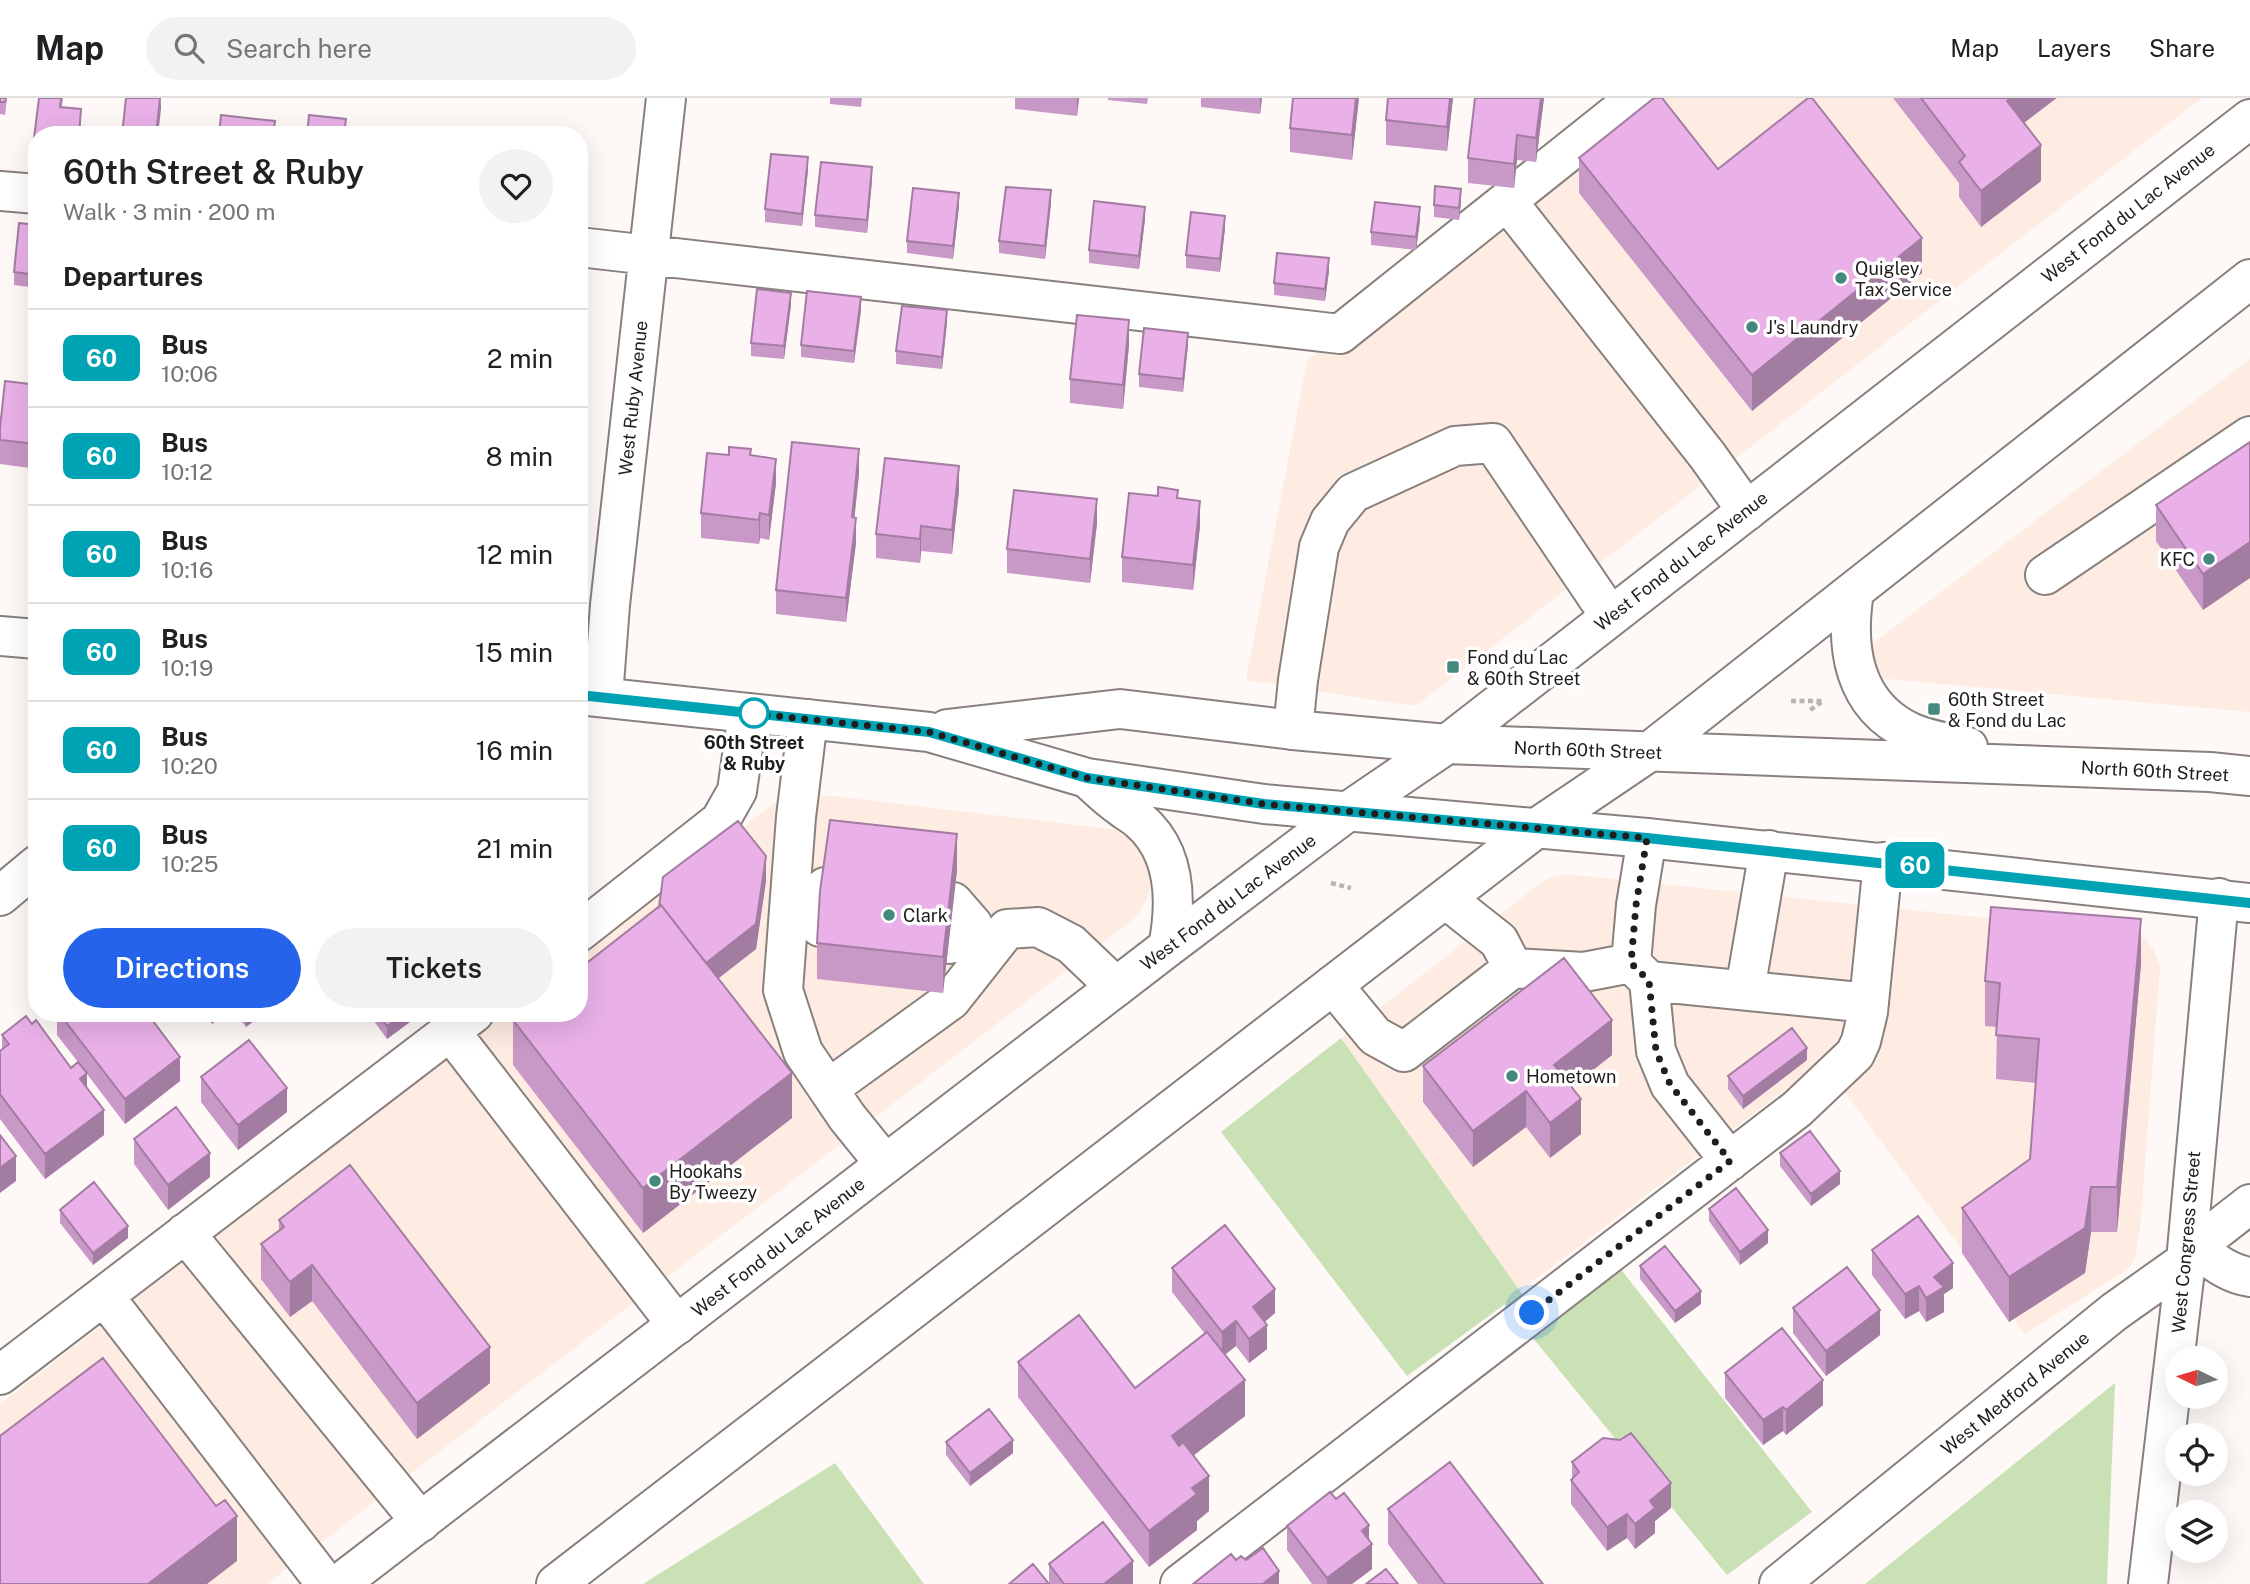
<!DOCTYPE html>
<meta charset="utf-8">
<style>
body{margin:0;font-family:"Public Sans",sans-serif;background:#f2f2f2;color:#202124;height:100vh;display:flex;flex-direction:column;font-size:26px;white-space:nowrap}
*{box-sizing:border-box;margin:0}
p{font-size:23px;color:#757577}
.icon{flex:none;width:38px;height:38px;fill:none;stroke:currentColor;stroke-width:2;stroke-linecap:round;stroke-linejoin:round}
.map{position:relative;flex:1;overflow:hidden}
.sheet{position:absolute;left:28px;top:28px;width:560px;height:896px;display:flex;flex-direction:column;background:#fff;border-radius:28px;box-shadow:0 7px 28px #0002}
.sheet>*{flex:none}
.badge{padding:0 14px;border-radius:10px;font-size:24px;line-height:46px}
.needle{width:46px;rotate:275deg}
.controls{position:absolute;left:2165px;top:1248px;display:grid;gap:14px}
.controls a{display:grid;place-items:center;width:63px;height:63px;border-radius:50%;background:#fff;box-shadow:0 7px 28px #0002;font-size:35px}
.you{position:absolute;width:35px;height:35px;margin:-18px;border:5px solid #fff;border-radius:50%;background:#1a73e8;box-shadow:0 0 0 10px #1a73e833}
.map>.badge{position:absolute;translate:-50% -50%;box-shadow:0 0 0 4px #fff}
h2{padding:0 35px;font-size:26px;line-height:63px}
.round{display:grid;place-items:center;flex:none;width:74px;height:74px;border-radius:37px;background:#f2f2f2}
.summary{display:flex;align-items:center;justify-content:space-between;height:119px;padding:0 35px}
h1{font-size:33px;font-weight:600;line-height:52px}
.button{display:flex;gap:14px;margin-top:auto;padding:14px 35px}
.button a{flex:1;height:80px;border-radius:42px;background:#2563eb;color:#fff;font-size:28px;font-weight:600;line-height:80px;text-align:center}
.button a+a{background:#f2f2f2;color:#202124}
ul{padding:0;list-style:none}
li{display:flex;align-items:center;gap:21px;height:98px;padding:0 35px;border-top:2px solid #e0e0e0}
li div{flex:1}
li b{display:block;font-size:26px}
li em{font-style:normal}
li .badge{min-width:77px;font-weight:700;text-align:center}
header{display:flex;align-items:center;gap:42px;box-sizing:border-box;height:98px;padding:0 35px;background:#fff;border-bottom:2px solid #e0e0e0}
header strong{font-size:33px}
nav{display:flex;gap:38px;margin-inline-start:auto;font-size:24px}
.search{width:490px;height:63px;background:#f2f2f2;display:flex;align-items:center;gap:18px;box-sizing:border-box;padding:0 24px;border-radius:38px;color:#757577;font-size:26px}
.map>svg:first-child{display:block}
</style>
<header>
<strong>Map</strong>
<div class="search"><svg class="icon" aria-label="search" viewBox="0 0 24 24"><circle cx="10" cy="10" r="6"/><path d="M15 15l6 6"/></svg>Search here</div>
<nav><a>Map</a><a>Layers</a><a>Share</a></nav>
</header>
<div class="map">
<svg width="2250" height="1486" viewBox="0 0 2250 1486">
<rect width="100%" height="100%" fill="#fef9f7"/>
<path fill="#feece2" d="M1636,0H2202L1427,599L1415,607L1400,606L1246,582L1307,263Z
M2250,261V614L1832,576Z
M790,693L1120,732L1136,739L1148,753L1152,783L1147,801L1139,814L1127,826L267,1486H0V1306L503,915H579V856Z
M1565,776L2132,835L2145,840L2155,854L2160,870L2140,1132L2135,1160L2128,1171L2025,1236L1822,964L1520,1193L1341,940L1546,781Z"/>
<path fill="#c9e1b5" d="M1341,940L1520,1193L1546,1225L1619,1169L1812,1414L1727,1477L1505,1206L1407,1278L1221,1034Z
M2115,1285L2107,1486H1865Z
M835,1365L924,1486H643Z"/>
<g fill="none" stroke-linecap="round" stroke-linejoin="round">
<g stroke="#88807d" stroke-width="42">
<path id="minor" d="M0,93L37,96
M1507,103L1707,357L1747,413
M579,149L1340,236L1636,0
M2045,477L2250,338
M603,599L610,507L666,0
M808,621L796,719L783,892L803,954L847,1019L885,1066
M1293,632L1298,582L1319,449L1330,423L1353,395L1455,348L1493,345L1610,518
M1647,740L1636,807L1631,865L1649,883L1869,905
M0,798L37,767
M820,829L808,808L825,789
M579,834L720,723L737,693L748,615
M949,846L973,827L953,804
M1513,870L1584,874L1631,865
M1649,883L1656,953L1670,987L1730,1063
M1333,887L1375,938L1404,954L1513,870L1499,843L1446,801
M1745,892L1769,752
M450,933L677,1227
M828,991L951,902L1007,831L1038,829L1071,846L1116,889
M185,1135L421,1424
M2195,1149C2212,1162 2228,1176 2250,1179
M104,1198L326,1486
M0,1277L474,915
M1180,1486L1797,1011L1855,956L1861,943L1868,914L1883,764
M1779,1486L2114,1214L2186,1163L2195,1149L2250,1106
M2148,1486L2186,1163L2219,800"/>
</g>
<g stroke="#88807d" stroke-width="42">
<path id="major" d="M1854,494C1845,550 1853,607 1910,634C1928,642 1948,645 1968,649
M0,538L37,541
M579,597L929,634L1087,680L1264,706L1647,740L2250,805
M947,631L1120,611L1293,632L1447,646L2210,674L2250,678
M1087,680C1098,690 1109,701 1121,709C1127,714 1134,717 1139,722C1177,754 1177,804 1168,849
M339,1486L1168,849L1347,714L1447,646L2250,21
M556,1486L1538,729L1649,654L2250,181"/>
</g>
<path stroke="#b9b4b3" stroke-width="4.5" stroke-dasharray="5 3.5" stroke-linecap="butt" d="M1791,603H1823L1810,612
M1331,785L1351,790"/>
<use href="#minor" stroke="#fff" stroke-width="38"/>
<use href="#major" stroke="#fff" stroke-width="38"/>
</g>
<path fill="#c898c7" d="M0,0H7L5,17L0,16Z
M39,0H63L62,9L81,11V23L80,37H37V69L32,68V56Z
M830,0H862L861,9L830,6Z
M1015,0H1079L1077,18L1015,11Z
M1108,0H1148L1147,6L1108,2Z
M1201,0H1262L1260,16L1201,9Z
M1359,0L1352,62L1290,54V30Z
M1388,0H1453L1447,53L1386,47V22Z
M1544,0L1536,64L1517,62L1514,90L1468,85V60Z
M1893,0H2057L2024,25L2041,83L1981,129L1959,99V85Z
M1579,60L1718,71L1922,175L1752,313L1579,95Z
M808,72L802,128L765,124V111Z
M872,82L867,135L815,129V117Z
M1461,104L1459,122L1434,119V107Z
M1051,105L1045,161L999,155V143Z
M959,108L953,161L907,155V143Z
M1145,121L1139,171L1089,165V152Z
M1420,122L1416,152L1371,147V134Z
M37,127V190L14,187V174Z
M1225,130L1220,174L1186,170V157Z
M1329,173L1325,203L1274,197V185Z
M791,207L784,261L751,258V245Z
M861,212L854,265L801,259V247Z
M947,224L942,271L896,266V253Z
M1129,247L1123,311L1070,305V281Z
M1188,247L1183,294L1139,289V276Z
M37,287V371L0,366V330Z
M2250,344L2203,512L2156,443V407Z
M729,357L751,358L776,385L769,442L760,440L759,446L701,440V415Z
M859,376L854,420L856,445L846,524L776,516V492Z
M959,393L952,456L921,453L920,465L876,460V436Z
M1158,398L1178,400L1200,428L1193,492L1122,484V459Z
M1097,425L1090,485L1007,475V451Z
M957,772L943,895L817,881V845Z
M766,783L756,851L718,880L792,1020L643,1135L513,967V922Z
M2141,866L2117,1134H2091L2085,1175L2009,1224L1962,1155V1110L2030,1061L2036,985L1996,981L1997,929L1985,928V883Z
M57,915H147L180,983L125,1026L87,976V990L104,1037L45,1081L0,1021V953L2,951V937L32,926L71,970L78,964L57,937Z
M204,915H225L212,926Z
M235,915H264L246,929Z
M368,915H422L387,941Z
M1612,957L1572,989L1581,1036L1550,1060L1526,1029L1473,1069L1423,1004V968Z
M1807,962L1743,1011L1728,991V978Z
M201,979L287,1014L238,1052L201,1004Z
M134,1041L210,1079L168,1112L134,1066Z
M1780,1055L1840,1086L1811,1108L1780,1068Z
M1709,1111L1768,1145L1740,1167L1709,1123Z
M60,1112L128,1140L93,1167L60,1125Z
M279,1122L490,1285L417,1341L312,1203L290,1219L261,1181V1146L279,1133Z
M1872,1152L1953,1190L1944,1196V1214L1926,1224L1919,1213L1905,1221L1872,1177Z
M1640,1168L1701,1206L1675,1225L1640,1181Z
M1172,1170L1275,1215L1265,1224L1267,1251L1249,1265L1236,1248L1225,1256L1245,1318L1193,1357L1209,1413L1197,1423V1432L1149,1469L1018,1299V1264L1135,1290L1205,1236L1172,1194Z
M1793,1210L1880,1237L1826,1278L1793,1235Z
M1725,1275L1823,1307L1786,1337L1783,1333L1763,1347L1725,1300Z
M946,1344L1013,1355L970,1388L946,1357Z
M1572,1364L1671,1410L1655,1423V1435L1635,1451L1627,1440L1607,1453L1571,1406V1382L1572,1380Z
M1336,1401L1369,1443L1372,1471L1352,1486H1312L1287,1452V1428Z
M1388,1411L1543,1486H1418L1388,1446Z
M1049,1466L1133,1486H1009L1049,1485Z"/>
<path fill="#a37ca2" d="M161,0V11L158,37H156Z
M1077,0H1079L1077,18Z
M1260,0H1262L1260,16Z
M1356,0H1359L1352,62V37Z
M1450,0H1453L1447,53V29Z
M1541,0H1544L1536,64V40Z
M2011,0H2056L2007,38V3Z
M1517,37V62L1514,90V66Z
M2041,47V83L1981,129V93Z
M808,59V72L802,128V116Z
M872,69V82L867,135V122Z
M1461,91V104L1459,122V110Z
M1051,92V105L1045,161V148Z
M959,95V108L953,161V148Z
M1145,109V121L1139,171V158Z
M1420,109V122L1416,152V139Z
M1225,118V130L1220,174V161Z
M1922,140V175L1752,313V277Z
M1329,160V173L1325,203V191Z
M791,195V207L784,261V248Z
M861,199V212L854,265V253Z
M947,212V224L942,271V259Z
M1129,222V247L1123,311V287Z
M1188,235V247L1183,294V281Z
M859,351V376L852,444V419Z
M776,361V385L769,442V417Z
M959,368V393L952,456V432Z
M1097,401V425L1090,485V461Z
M1200,403V428L1193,492V467Z
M760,415V440L759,446V422Z
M856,420V445L846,524V500Z
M921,428V453L920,465V441Z
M2250,444V480L2203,512V476Z
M957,736V772L943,895V859Z
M766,758V783L756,851L705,891V866Z
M2141,821V866L2117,1134V1089Z
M212,915H225L212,926Z
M246,915H264L246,929Z
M405,915H422L387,941V928Z
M1612,922V957L1554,1002V967Z
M1807,950V962L1743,1011V998Z
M180,959V983L125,1026V1001Z
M87,975V1000L80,981Z
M792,975V1020L643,1135V1090Z
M287,990V1014L238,1052V1027Z
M1526,993V1029L1473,1069V1033Z
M1581,1001V1036L1550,1060V1025Z
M104,1012V1037L45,1081V1056Z
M210,1055V1079L168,1112V1087Z
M16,1058V1083L0,1095V1070Z
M1840,1073V1086L1811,1108V1096Z
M2091,1089V1134L2085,1175L2009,1224V1179Z
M128,1128V1140L93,1167V1155Z
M1768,1132V1145L1740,1167V1154Z
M1953,1165V1190L1944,1196V1214L1926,1224V1200L1934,1179Z
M312,1167V1203L290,1219V1184Z
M1919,1188V1213L1905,1221V1196Z
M1275,1191V1215L1253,1233V1209Z
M1701,1193V1206L1675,1225V1213Z
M1880,1212V1237L1826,1278V1253Z
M1236,1223V1248L1222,1259V1234Z
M1267,1227V1251L1249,1265V1241Z
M490,1249V1285L417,1341V1305Z
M1245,1282V1318L1172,1374V1338Z
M1823,1282V1307L1786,1337V1312Z
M1783,1309V1333L1763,1347V1322Z
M1013,1342V1355L970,1388V1375Z
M1209,1378V1413L1197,1423V1432L1149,1469V1433L1192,1390Z
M1671,1385V1410L1655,1423V1435L1635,1451V1426L1650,1403Z
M1627,1416V1440L1607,1453V1429Z
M237,1418V1463L207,1486H148Z
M1369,1427V1448L1372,1446V1471L1352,1486H1327V1480L1362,1433Z
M1133,1463V1486H1104Z
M1279,1473V1486H1264V1485Z"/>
<path fill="#e9b1e7" stroke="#a37ca2" stroke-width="2" d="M0,0H6L5,4H0Z
M39,0H61L60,9L81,11L79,37H37V56H32Z
M126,0H160L156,37H122Z
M1293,0H1356L1352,37L1290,30Z
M1388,0H1450L1447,29L1386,22Z
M1475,0H1541L1536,40L1517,37L1514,66L1468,60Z
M1654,0H1662L1718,71L1808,0H1812L1922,140L1752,277L1579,60Z
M1921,0H2011L2007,3L2041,47L1981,93L1959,64L1965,58Z
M221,17L275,23L273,37H219Z
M309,17L346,21L344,37H307Z
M499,32L548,37H498Z
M771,56L808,59L802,116L765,111Z
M821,64L872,69L867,122L815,117Z
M1435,88L1461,91L1459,110L1434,107Z
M1006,89L1051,92L1045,148L999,143Z
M913,90L959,95L953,148L907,143Z
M1094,103L1145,109L1139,158L1089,152Z
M1375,104L1420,109L1416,139L1371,134Z
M1191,114L1225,118L1220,161L1186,157Z
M19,125L37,127V177L14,174Z
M1277,155L1329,160L1325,191L1274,185Z
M757,191L791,195L784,248L751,245Z
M807,193L861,199L854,253L801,247Z
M902,208L947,212L942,259L896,253Z
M1077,217L1129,222L1123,287L1070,281Z
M1144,230L1188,235L1183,281L1139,276Z
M5,283L37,287V346L0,342V330Z
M792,344L859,351L852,419L856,420L846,500L776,492Z
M2250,344V444L2203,476L2156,407Z
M729,349L751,351L750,357L776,361L769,417L760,415L759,422L701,415L707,355L729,357Z
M885,360L959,368L952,432L921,428L920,441L876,436Z
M1158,389L1178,392L1177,400L1200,403L1193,467L1122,459L1129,395L1158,398Z
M1014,392L1097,401L1090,461L1007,451Z
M830,722L957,736L943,859L817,845L820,793Z
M738,723L766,758L756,826L706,865L661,807L659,809L663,779Z
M661,807L792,975L643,1090L513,922L522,915H579V871Z
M1991,809L2141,821L2117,1089H2091L2085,1130L2009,1179L1962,1110L2030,1061L2039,941L1996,937L2000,885L1985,883Z
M1564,860L1612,922L1554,967L1581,1001L1550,1025L1526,993L1473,1033L1423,968Z
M59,915H147L180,959L125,1001Z
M377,915H405L387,928Z
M26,918L32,926L36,922L71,970L78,964L87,975L80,981L104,1012L45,1056L0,996V953L9,946L2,937Z
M1792,930L1807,950L1743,998L1728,978Z
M249,942L287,990L238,1027L201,979Z
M176,1009L210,1055L168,1087L134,1041Z
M1810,1033L1840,1073L1811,1096L1780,1055Z
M0,1037L16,1058L0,1070Z
M350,1067L490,1249L417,1305L312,1167L290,1184L261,1146L284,1129L279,1122Z
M94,1084L128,1128L93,1155L60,1112Z
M1736,1090L1768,1132L1740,1154L1709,1111Z
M1918,1118L1953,1165L1934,1179L1944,1189L1926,1200L1919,1188L1905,1196L1872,1152Z
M1225,1127L1275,1191L1253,1209L1267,1227L1249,1241L1236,1223L1222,1234L1172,1170Z
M1665,1148L1701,1193L1675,1213L1640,1168Z
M1847,1169L1880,1212L1826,1253L1793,1210Z
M1079,1217L1135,1290L1207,1234L1245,1282L1172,1338L1179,1348L1183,1344L1209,1378L1192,1390L1197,1396L1149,1433L1018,1264Z
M1782,1230L1823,1282L1786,1312L1783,1309L1763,1322L1725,1275Z
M103,1260L216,1408L225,1402L237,1418L148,1486H0V1338Z
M989,1311L1013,1342L970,1375L946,1344Z
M1631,1335L1671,1385L1650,1403L1655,1410L1635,1426L1627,1416L1607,1429L1571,1382L1579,1374L1572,1364L1603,1340L1620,1342Z
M1450,1364L1543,1486H1445L1388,1411Z
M1330,1394L1336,1401L1344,1395L1369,1427L1362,1433L1372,1446L1327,1480L1287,1428Z
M1103,1424L1133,1463L1104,1486H1064L1049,1466Z
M1263,1450L1279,1473L1264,1485L1265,1486H1193L1231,1456L1236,1462L1241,1458L1246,1462Z
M1033,1466L1049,1486H1009Z
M1386,1471L1398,1486H1366Z"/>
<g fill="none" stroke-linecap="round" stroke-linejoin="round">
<g stroke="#fff" stroke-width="16">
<path id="line" d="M579,597L929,634L1087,680L1264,706L1647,740L2250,805"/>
</g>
<use href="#line" stroke="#00a3b4" stroke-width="10"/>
<path stroke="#201d1c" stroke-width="7" stroke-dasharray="0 12.6" d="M754,615H748L929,634L1087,680L1264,706L1647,740L1636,807L1631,865L1649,883L1656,953L1670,986L1730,1063L1532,1215"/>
</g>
<g fill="#44897d" stroke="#fff" stroke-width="2.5">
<circle cx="1841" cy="180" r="7"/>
<circle cx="1752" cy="229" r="7"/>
<circle cx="2209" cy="461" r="7"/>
<rect x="1446" y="562" width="14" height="14" rx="3.5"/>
<rect x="1927" y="604" width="14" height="14" rx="3.5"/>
<circle cx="889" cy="817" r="7"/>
<circle cx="1512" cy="978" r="7"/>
<circle cx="655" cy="1083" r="7"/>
</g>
<circle fill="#fff" stroke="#00a3b4" stroke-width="3.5" cx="754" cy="615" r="14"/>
<g text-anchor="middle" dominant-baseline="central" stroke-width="7" stroke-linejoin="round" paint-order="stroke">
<g font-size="18" fill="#201d1c" stroke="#fff">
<text transform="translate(2128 115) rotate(-38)">West Fond du Lac Avenue</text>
<text transform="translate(633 300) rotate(-84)">West Ruby Avenue</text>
<text transform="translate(1681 463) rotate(-38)">West Fond du Lac Avenue</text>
<text transform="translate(1588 652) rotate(2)">North 60th Street</text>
<text transform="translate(2155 673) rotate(3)">North 60th Street</text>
<text transform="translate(1228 804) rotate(-37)">West Fond du Lac Avenue</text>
<text transform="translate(2186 1144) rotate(-85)">West Congress Street</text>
<text transform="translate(778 1149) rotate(-38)">West Fond du Lac Avenue</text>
<text transform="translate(2015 1295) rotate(-39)">West Medford Avenue</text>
</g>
<g font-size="18" fill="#201d1c" stroke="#fff" text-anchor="start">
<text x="1855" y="170">Quigley<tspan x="1855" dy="21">Tax Service</tspan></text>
<text x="1766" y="229">J's Laundry</text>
<text x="2195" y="461" text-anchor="end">KFC</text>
<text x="1467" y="559">Fond du Lac<tspan x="1467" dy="21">&amp; 60th Street</tspan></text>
<text x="1948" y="601">60th Street<tspan x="1948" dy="21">&amp; Fond du Lac</tspan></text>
<text x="903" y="817">Clark</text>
<text x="1526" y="978">Hometown</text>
<text x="669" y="1073">Hookahs<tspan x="669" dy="21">By Tweezy</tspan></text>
</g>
<g font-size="18" font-weight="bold" fill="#201d1c" stroke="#fff">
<text x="754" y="644">60th Street<tspan x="754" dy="21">&amp; Ruby</tspan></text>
</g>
</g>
</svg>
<div class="controls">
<a><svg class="needle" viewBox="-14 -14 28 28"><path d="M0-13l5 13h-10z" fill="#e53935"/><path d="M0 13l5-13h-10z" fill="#757577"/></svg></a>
<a><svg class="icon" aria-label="locate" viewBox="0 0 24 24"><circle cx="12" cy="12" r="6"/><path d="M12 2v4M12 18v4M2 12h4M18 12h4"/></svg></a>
<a><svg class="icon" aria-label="layers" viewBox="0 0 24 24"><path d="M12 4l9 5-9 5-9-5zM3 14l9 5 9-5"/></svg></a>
</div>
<div class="you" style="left:1532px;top:1215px"></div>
<b class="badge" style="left:1915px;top:767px;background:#00a3b4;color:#fff">60</b>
<section class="sheet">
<div class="summary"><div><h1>60th Street &amp; Ruby</h1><p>Walk · 3 min · 200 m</p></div><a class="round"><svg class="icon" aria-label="heart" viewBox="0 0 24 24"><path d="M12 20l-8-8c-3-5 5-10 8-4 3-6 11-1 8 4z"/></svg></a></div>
<h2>Departures</h2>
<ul>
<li><span class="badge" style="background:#00a3b4;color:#fff">60</span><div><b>Bus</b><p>10:06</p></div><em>2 min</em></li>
<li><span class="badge" style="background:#00a3b4;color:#fff">60</span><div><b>Bus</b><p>10:12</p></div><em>8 min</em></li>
<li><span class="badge" style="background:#00a3b4;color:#fff">60</span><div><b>Bus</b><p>10:16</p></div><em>12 min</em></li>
<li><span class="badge" style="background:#00a3b4;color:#fff">60</span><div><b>Bus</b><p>10:19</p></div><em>15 min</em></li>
<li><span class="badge" style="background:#00a3b4;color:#fff">60</span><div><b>Bus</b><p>10:20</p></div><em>16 min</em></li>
<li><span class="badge" style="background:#00a3b4;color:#fff">60</span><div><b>Bus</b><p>10:25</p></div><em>21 min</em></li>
</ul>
<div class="button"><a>Directions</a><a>Tickets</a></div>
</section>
</div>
